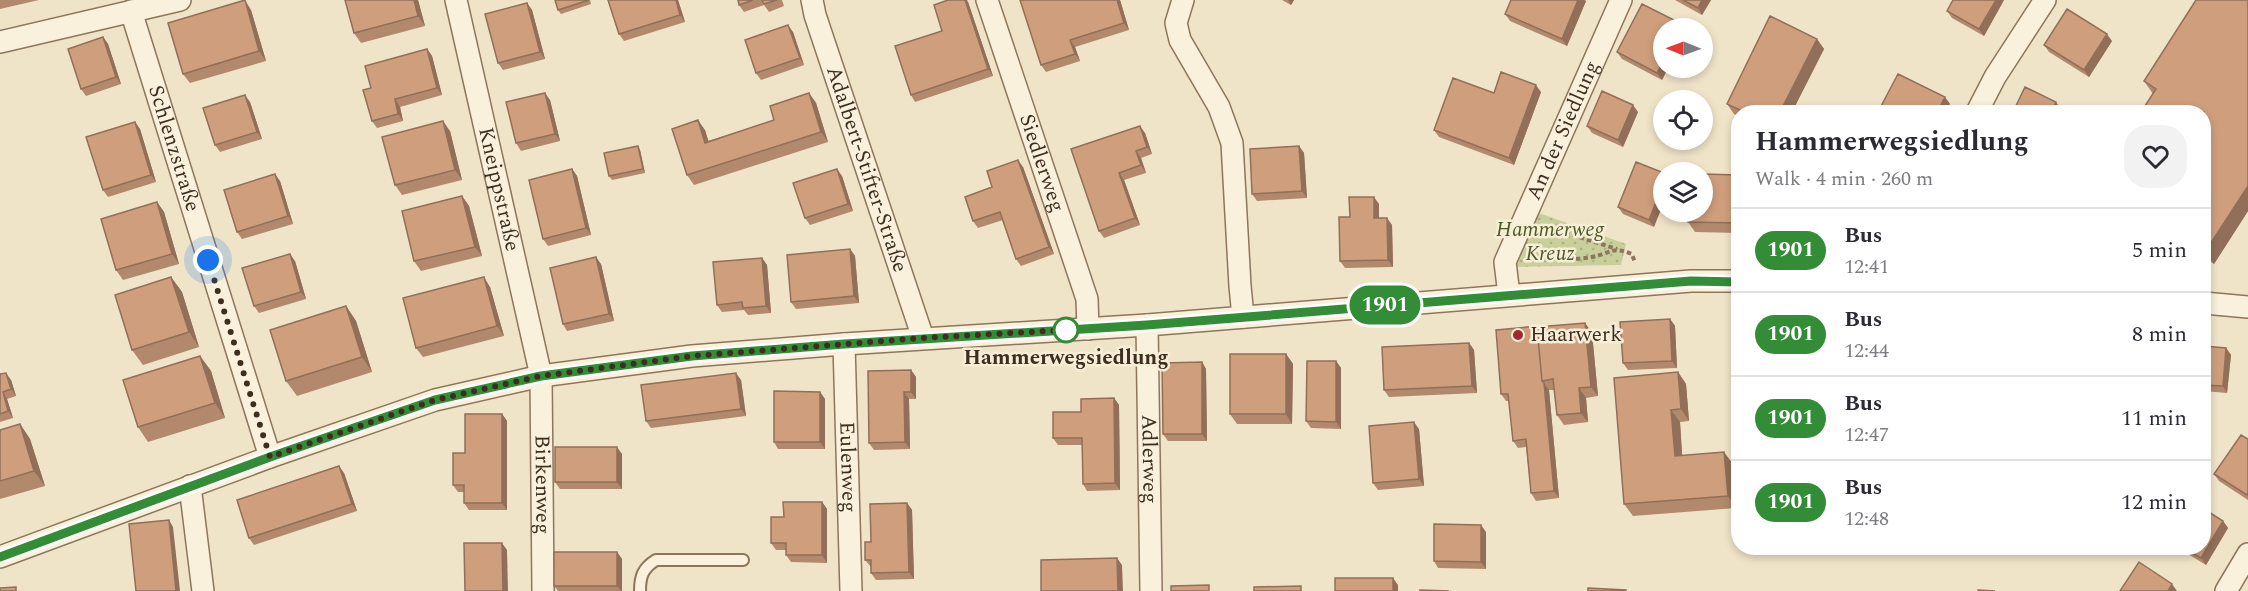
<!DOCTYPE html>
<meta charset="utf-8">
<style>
body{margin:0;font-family:Spectral,serif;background:#f2f2f3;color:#2b2b33;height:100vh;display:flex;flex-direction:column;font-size:22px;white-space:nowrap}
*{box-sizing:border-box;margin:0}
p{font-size:20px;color:#7c7c81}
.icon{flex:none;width:33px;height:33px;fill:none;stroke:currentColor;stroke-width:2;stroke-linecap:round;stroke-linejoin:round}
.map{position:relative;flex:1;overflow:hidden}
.details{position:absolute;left:1731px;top:105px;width:480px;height:450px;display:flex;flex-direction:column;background:#fff;border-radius:24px;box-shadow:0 3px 9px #0003}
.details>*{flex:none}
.badge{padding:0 12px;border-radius:20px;font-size:21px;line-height:39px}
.needle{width:39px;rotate:271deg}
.tools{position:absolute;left:1653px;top:18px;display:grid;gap:12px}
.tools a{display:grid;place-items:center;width:60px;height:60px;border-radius:50%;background:#fff;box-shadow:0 3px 9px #0003;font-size:30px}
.you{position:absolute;width:30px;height:30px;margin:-15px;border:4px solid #fff;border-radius:50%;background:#1a73e8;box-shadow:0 0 0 9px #1a73e833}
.map>.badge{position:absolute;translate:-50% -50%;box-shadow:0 0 0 3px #fff}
.round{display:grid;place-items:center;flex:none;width:63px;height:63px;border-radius:24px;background:#f2f2f3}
.summary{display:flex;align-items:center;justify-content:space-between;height:102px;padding:0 24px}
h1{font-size:28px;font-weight:700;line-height:45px}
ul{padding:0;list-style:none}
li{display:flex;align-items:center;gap:18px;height:84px;padding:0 24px;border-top:2px solid #e1e1e2}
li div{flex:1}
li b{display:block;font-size:22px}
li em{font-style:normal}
li .badge{min-width:66px;font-weight:700;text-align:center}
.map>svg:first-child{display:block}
</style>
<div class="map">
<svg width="2248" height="591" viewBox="0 0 2248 591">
<defs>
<pattern id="grass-dots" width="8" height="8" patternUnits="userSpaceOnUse" patternTransform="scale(1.5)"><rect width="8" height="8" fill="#c9cf9b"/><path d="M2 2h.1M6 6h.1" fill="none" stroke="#aeb285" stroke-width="1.8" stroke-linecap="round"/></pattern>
</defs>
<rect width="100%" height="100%" fill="#f0e4c8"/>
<path fill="url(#grass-dots)" d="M1536,212L1626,244L1621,265L1514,267Z"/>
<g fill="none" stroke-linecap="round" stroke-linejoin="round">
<g stroke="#8d765c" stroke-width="14">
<path id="service" d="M640,591C640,576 643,568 656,560H743"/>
</g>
<g stroke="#8d765c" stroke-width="24">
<g id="minor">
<path id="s1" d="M456,0L541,376L543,591"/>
<path id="s2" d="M812,0L815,15L923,338"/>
<path id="s3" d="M987,0L1087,299L1088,329"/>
<path d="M1183,0L1176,23L1180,40L1219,107L1232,143L1240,286L1243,317"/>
<path id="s4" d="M131,11L270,457"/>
<path d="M0,42L180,0"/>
<path d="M1977,112L1995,77L2045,0"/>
<path id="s5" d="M1509,295L1505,262L1621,0"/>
<path d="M2204,303L2248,307"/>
<path id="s6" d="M1147,325L1151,591"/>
<path id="s7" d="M844,344L851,591"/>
<path d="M190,486L203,591"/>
<path d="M0,557L270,457L435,400L541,376L692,356L844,344L1147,325L1691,281H1738"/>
<path d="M2226,591L2248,554"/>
</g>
</g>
<path stroke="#8d765c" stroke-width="4" stroke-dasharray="4.5 3" stroke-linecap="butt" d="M1544,226L1617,249
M1531,255C1550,258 1573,261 1592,257C1612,253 1611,246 1632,254L1635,263"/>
<use href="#service" stroke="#faf1dc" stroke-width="10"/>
<use href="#minor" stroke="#faf1dc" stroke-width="21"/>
</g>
<path fill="#b2896c" d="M0,0H39L0,9Z
M418,0L425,26L361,43L354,33Z
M555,0H590L591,4L561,14L558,10Z
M608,0H678L685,22L624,41L619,34Z
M738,0H782L784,6L769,12L764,5L744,12L739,5Z
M1120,0L1129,30L1075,47L1080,61L1046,72L1041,65Z
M1282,0H1294L1291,5Z
M1675,0H1711L1702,15Z
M2004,0L1984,36L1952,18L1947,11Z
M2248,0V211L2214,264L2204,257V112L2153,94L2144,81Z
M1586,1L1567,46L1510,21L1505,14Z
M968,2L993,76L915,102L911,95L942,31Z
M527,3L532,10L545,59L503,70L498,63Z
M1642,4L1682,24L1685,28H1664V68H1668L1662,80L1622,59L1617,52Z
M251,10L266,61L190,83L183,74Z
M793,32L804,65L761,80L756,73Z
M103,37L108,44L121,84L86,96L81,89Z
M1817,39L1824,49L1792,112H1738V116L1734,114L1727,104Z
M2112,41L2089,77L2049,52L2044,45Z
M427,49L432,56L442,95L400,107L403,121L377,128L372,121L371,88Z
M1541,92L1514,165L1439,137L1434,130L1494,93Z
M809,93L816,103L828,142L694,185L687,175L705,130L708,141L774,120Z
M550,100L560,141L521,151L516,143Z
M250,102L262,139L220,152L215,145Z
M1638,112L1623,147L1592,133L1587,126Z
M135,122L140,129L156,182L108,197L103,190Z
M450,131L462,180L402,195L395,185Z
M1145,133L1152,154L1141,158L1146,173L1124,180L1140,225L1104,238L1099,231L1071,149Z
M1299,146L1304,153L1307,198L1257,201L1252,194Z
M640,150L645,173L612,180L609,176Z
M1636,162L1654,227L1623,214L1618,207Z
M1023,167L1054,254L1021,266L1016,259L1003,220L978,228L973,221L992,187Z
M572,169L577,176L591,235L548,246L543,239Z
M1738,175V233L1695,232L1688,222Z
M842,176L853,211L810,225L805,218Z
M280,181L293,224L242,239L237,232Z
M462,196L469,206L482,256L421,271L414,261Z
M157,202L164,212L179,264L123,280L116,270Z
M1379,204V218L1392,225L1393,267L1345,268L1340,261L1350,217Z
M850,249L855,256L859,303L796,309L791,302Z
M762,258L767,265L771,313L748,315L744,310L722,312L717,305Z
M295,261L306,299L259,313L254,306Z
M601,264L614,321L567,331L563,324Z
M171,277L182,292L199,347L143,365L132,350Z
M490,287L504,336L423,357L416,348Z
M346,306L356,321L372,372L297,396L286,381Z
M1670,319L1675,326L1677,368L1628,370L1623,363Z
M1585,323L1592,333L1598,396L1586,398L1588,422L1564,425L1557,415L1554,390H1549L1559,498L1536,501L1531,493L1526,447L1518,448L1513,441L1509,401H1506L1501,394L1538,326L1539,327Z
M1469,343L1474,350L1477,393L1389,397L1384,390Z
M2204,346L2226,348L2231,355L2227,393L2204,391Z
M1286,354L1293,364L1292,424H1237L1230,414Z
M200,356L211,371L225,418L148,442L138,427Z
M1336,361L1341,368V429L1311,428L1306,421Z
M1202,362L1206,369L1207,441H1168L1163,434Z
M911,370L916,377V399H909L910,449L874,450L869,443Z
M1678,372L1686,384L1689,421L1680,422L1682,456L1733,464L1736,508L1633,516L1624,504Z
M0,374L11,380L16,396L7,399L13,418L0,422Z
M741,380L746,416L651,428L646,421Z
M820,392L825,399V449H778L774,442Z
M1114,398L1119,405L1120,490L1087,491L1083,484L1082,445H1058L1053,438L1081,412Z
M502,414L507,421V510H469L464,503V492H458L453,485L465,453Z
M20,424L30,439L45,486L0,499V430Z
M1419,429L1424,486L1378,490L1373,483Z
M2248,439V500L2219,481L2214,474Z
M622,454V489H560L555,482Z
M344,473L357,511L254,545L249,538Z
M822,502L827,509V563L791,562L786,555V550H776L771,543L784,517Z
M907,503L912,510L914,579L876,580L871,573V567L865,560L871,542Z
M2223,521L2228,528L2206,565L2178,548H2204Z
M1486,532V569L1438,568L1434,561Z
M2063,548H2112V551L2064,548Z
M617,552L622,559V591H558L554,586Z"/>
<path fill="#916f58" d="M245,0L251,10L266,61L259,51Z
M414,0H418L425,26L418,16Z
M676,0H678L685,22L680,15Z
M965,0H967L968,2L993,76L988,69Z
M1117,0H1120L1129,30L1124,23Z
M1288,0H1294L1291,5Z
M1578,0H1585L1586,1L1567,46L1562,39Z
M1702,0H1711L1702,15L1698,8Z
M1996,0H2004L1984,36L1979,29Z
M527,3L532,10L545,59L540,52Z
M788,25L793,32L804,65L800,58Z
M2107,34L2112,41L2089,77L2084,70Z
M103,37L108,44L121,84L116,77Z
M1817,39L1824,49L1792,112H1780Z
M1070,40L1075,47L1080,61L1075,54Z
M427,49L432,56L442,95L437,88Z
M1664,60V68H1668L1662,80L1657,73Z
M1536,85L1541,92L1514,165L1509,158Z
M545,93L550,100L560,141L555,134Z
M809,93L816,103L828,142L821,132Z
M245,95L250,102L262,139L257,132Z
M1945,97L1950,104L1945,112H1937Z
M395,99L400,107L403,121L398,114Z
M2056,102L2061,109L2060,112H2051Z
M1633,105L1638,112L1623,147L1618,140Z
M698,120L705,130L712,152L705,143Z
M443,121L450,131L462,180L455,170Z
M135,122L140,129L156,182L151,175Z
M1140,126L1145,133L1152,154L1147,147Z
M638,146L640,150L645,173L643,169Z
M1299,146L1304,153L1307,198L1302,191Z
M1136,151L1141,158L1146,173L1141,165Z
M1018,160L1023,167L1054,254L1049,247Z
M572,169L577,176L591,235L586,228Z
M837,169L842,176L853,211L848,204Z
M1119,173L1124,180L1140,225L1135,218Z
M275,174L280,181L293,224L288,216Z
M1664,182V202L1654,227L1649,220Z
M2248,186V211L2214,264L2205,252Z
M462,196L469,206L482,256L475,247Z
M1374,197L1379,204V225L1374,218Z
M157,202L164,212L179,264L172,254Z
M1387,218L1392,225L1393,267L1388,260Z
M850,249L855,256L859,303L854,296Z
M290,254L295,261L306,299L301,292Z
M596,257L601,264L614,321L609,314Z
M762,258L767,265L771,313L766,306Z
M171,277L182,292L199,347L189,332Z
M484,277L490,287L504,336L497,326Z
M346,306L356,321L372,372L362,357Z
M1670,319L1675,326L1677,368L1672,361Z
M1585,323L1592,333L1598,396L1591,387Z
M1469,343L1474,350L1477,393L1472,386Z
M2226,348L2231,355L2227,393L2223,386Z
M1286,354L1293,364L1292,424L1286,414Z
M200,356L211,371L225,418L215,403Z
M1336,361L1341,368V429L1336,422Z
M1202,362L1206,369L1207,441L1202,434Z
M911,370L916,377V399L911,392Z
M1678,372L1686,384L1689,421L1681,409Z
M6,373L11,380L16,396L11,389Z
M736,373L741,380L746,416L741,409Z
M1544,383L1549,390L1559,498L1554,491Z
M1579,388L1586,398L1588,422L1581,413Z
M3,392L7,399L13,418L8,411Z
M820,392L825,399V449L820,442Z
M904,392L909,399L910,449L905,442Z
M1114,398L1119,405L1120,490L1115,483Z
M1671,410L1680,422L1683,468L1675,456Z
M502,414L507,421V510L502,503Z
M1414,422L1419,429L1424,486L1419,479Z
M20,424L30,439L45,486L34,471Z
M617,447L622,454V489L617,482Z
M1724,452L1733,464L1736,508L1728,496Z
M339,466L344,473L357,511L352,504Z
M822,502L827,509V563L822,555Z
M907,503L912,510L914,579L909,572Z
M169,520L173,527L180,591H176Z
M2223,521L2228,528L2206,565L2201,558Z
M1481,525L1486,532V569L1481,562Z
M502,543L507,550L508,591H503Z
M617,552L622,559V591H621L617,586Z
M1117,558L1122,565L1123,591H1118Z
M1393,578L1398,585V591H1393Z
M2172,584L2177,591H2168Z"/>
<path fill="#cf9f7d" stroke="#916f58" stroke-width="1.5" d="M245,0L259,51L183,74L168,23Z
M345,0H414L418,16L354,33Z
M555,0H589L558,10Z
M608,0H676L680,15L619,34Z
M738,0H753L739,5Z
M762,0H777L764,4Z
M948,0H965L988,69L911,95L895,46L942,31L934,5Z
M1020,0H1117L1124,23L1070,40L1075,54L1041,65Z
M1511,0H1578L1562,39L1505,14Z
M1683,0H1702L1698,8Z
M1953,0H1996L1979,29L1947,11Z
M2196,0H2248V186L2205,252L2204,250V112H2141L2156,89L2144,81Z
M527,3L540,52L498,63L485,14Z
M1642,4L1682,24L1680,28H1664V60L1657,73L1617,52Z
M2067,9L2107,34L2084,70L2044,45Z
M1770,16L1817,39L1780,112H1744L1727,104Z
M788,25L800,58L756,73L745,40Z
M103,37L116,77L81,89L68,49Z
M427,49L437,88L395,99L398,114L372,121L363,90L371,88L365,66Z
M1501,72L1536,85L1509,158L1434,130L1453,78L1494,93Z
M1898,74L1945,97L1937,112H1878Z
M2025,87L2056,102L2051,112H2013Z
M1602,91L1633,105L1618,140L1587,126Z
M545,93L555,134L516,143L506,102Z
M809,93L821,132L687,175L672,129L698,120L705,143L774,120L770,106Z
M245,95L257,132L215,145L203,108Z
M443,121L455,170L395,185L382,137Z
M135,122L151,175L103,190L86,137Z
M1140,126L1147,147L1136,151L1141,165L1119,173L1135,218L1099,231L1071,149Z
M638,146L643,169L609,176L604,153Z
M1299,146L1302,191L1252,194L1250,149Z
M1018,160L1049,247L1016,259L1000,212L973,221L965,197L992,187L987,171Z
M1636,162L1664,173V182L1649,220L1618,207Z
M572,169L586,228L543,239L529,180Z
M837,169L848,204L805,218L793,183Z
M275,174L288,216L237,232L224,190Z
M1702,174L1738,175V223L1688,222V212H1702Z
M462,196L475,247L414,261L402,211Z
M1349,197H1374V218H1387L1388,260L1340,261L1339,217H1350Z
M157,202L172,254L116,270L101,219Z
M850,249L854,296L791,302L787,255Z
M290,254L301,292L254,306L242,268Z
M596,257L609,314L563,324L550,268Z
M762,258L766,306L743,308L742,302L717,305L713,262Z
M171,277L189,332L132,350L115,295Z
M484,277L497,326L416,348L403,298Z
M346,306L362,357L286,381L270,330Z
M1670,319L1672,361L1623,363L1620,322Z
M1585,323L1591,387L1579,388L1581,413L1557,415L1553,379L1542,381L1537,327Z
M1538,326V327H1537L1542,381L1544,383L1554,491L1531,493L1526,439L1513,441L1508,394H1501L1496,330Z
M1469,343L1472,386L1384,390L1382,347Z
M2204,346L2226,348L2223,386L2204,385Z
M1230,354H1286V414H1230Z
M200,356L215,403L138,427L123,380Z
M1307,361H1336V422L1306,421Z
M1202,362V434H1163L1162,363Z
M911,370V392H904L905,442L869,443L868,371Z
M1678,372L1681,409L1671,410L1675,456L1724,452L1728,496L1624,504L1614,378Z
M6,373L11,389L3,392L8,411L0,414V374Z
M736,373L741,409L646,421L641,385Z
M774,391L820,392V442H774Z
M1114,398L1115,483L1083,484L1082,438H1053V412H1081V399Z
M465,414H502V503H464V485H453V453H465Z
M1414,422L1419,479L1373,483L1369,426Z
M20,424L34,471L0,481V430Z
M2241,435L2248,439V493L2247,495L2214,474Z
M555,447H617V482H555Z
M339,466L352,504L249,538L237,500Z
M783,502H822V555H786V543H771V517H784Z
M907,503L909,572L871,573V560H865V542H871L870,504Z
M2204,509L2223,521L2201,558L2184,548H2204Z
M169,520L176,591H136L129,524Z
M1434,524L1481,525V562L1434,561Z
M464,543H502L503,591H465Z
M554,552H617V586H554Z
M1117,558L1118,591H1041V560Z
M2139,562L2172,584L2168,591H2120Z
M1335,578H1393V591H1335Z
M1209,585V591H1171V586Z
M1301,586V591H1254V587Z
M16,587V591H0V588Z
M1588,588L1626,590V591H1588Z
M1420,590L1449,591H1420Z
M1978,590L1995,591H1978Z"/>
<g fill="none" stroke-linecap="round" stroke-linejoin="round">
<g stroke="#fff" stroke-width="14">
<path id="line" d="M0,557L270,457L435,400L541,376L692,356L844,344L1147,325L1691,281L1738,282"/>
</g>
<use href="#line" stroke="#338c36" stroke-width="9"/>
<path stroke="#3d2e20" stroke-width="6" stroke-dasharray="0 10.8" d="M208,260L270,457L435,400L541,376L692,356L923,338L1066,330"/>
</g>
<circle fill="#fff" stroke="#338c36" stroke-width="3" cx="1066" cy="330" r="12"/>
<circle fill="#9e2a2b" stroke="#f7eed8" stroke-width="2" cx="1518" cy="335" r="6"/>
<g text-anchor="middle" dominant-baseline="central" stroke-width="5" stroke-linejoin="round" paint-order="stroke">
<g font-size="21" fill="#3d2e20" stroke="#f7eed8">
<text stroke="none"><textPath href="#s5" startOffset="177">An der Siedlung</textPath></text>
<text stroke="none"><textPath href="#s4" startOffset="144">Schlenzstraße</textPath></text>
<text stroke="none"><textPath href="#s3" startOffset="172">Siedlerweg</textPath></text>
<text stroke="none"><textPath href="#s2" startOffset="178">Adalbert-Stifter-Straße</textPath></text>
<text stroke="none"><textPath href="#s1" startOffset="194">Kneippstraße</textPath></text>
<text stroke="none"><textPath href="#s6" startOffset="134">Adlerweg</textPath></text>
<text stroke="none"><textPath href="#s7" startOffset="123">Eulenweg</textPath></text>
<text stroke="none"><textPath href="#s1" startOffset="494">Birkenweg</textPath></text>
</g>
<g font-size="21" font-style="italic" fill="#4d5a26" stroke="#f7eed8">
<text x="1550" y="230">Hammerweg<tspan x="1550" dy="24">Kreuz</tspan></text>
</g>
<g font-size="21" fill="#3d2e20" stroke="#f7eed8" text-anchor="start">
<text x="1530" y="335">Haarwerk</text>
</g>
<g font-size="21" font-weight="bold" fill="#3d2e20" stroke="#f7eed8">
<text x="1066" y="358">Hammerwegsiedlung</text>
</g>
</g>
</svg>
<div class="tools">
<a><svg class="needle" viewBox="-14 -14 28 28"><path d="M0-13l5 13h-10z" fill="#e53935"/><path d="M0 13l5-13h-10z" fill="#7c7c81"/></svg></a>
<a><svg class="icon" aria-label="locate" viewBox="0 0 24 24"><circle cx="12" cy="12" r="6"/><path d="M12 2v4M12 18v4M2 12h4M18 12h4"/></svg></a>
<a><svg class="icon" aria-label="layers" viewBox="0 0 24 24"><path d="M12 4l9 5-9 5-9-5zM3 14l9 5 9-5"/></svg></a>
</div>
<div class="you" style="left:208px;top:260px"></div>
<b class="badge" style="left:1385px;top:305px;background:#338c36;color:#fff">1901</b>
<section class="details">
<div class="summary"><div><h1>Hammerwegsiedlung</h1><p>Walk · 4 min · 260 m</p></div><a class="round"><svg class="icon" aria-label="heart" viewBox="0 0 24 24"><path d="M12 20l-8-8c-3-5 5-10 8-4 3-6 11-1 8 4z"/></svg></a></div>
<ul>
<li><span class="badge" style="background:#338c36;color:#fff">1901</span><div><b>Bus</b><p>12:41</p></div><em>5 min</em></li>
<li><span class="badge" style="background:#338c36;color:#fff">1901</span><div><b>Bus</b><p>12:44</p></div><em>8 min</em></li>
<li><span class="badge" style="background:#338c36;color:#fff">1901</span><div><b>Bus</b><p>12:47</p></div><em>11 min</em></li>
<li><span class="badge" style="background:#338c36;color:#fff">1901</span><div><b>Bus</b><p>12:48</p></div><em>12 min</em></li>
</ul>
</section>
</div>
